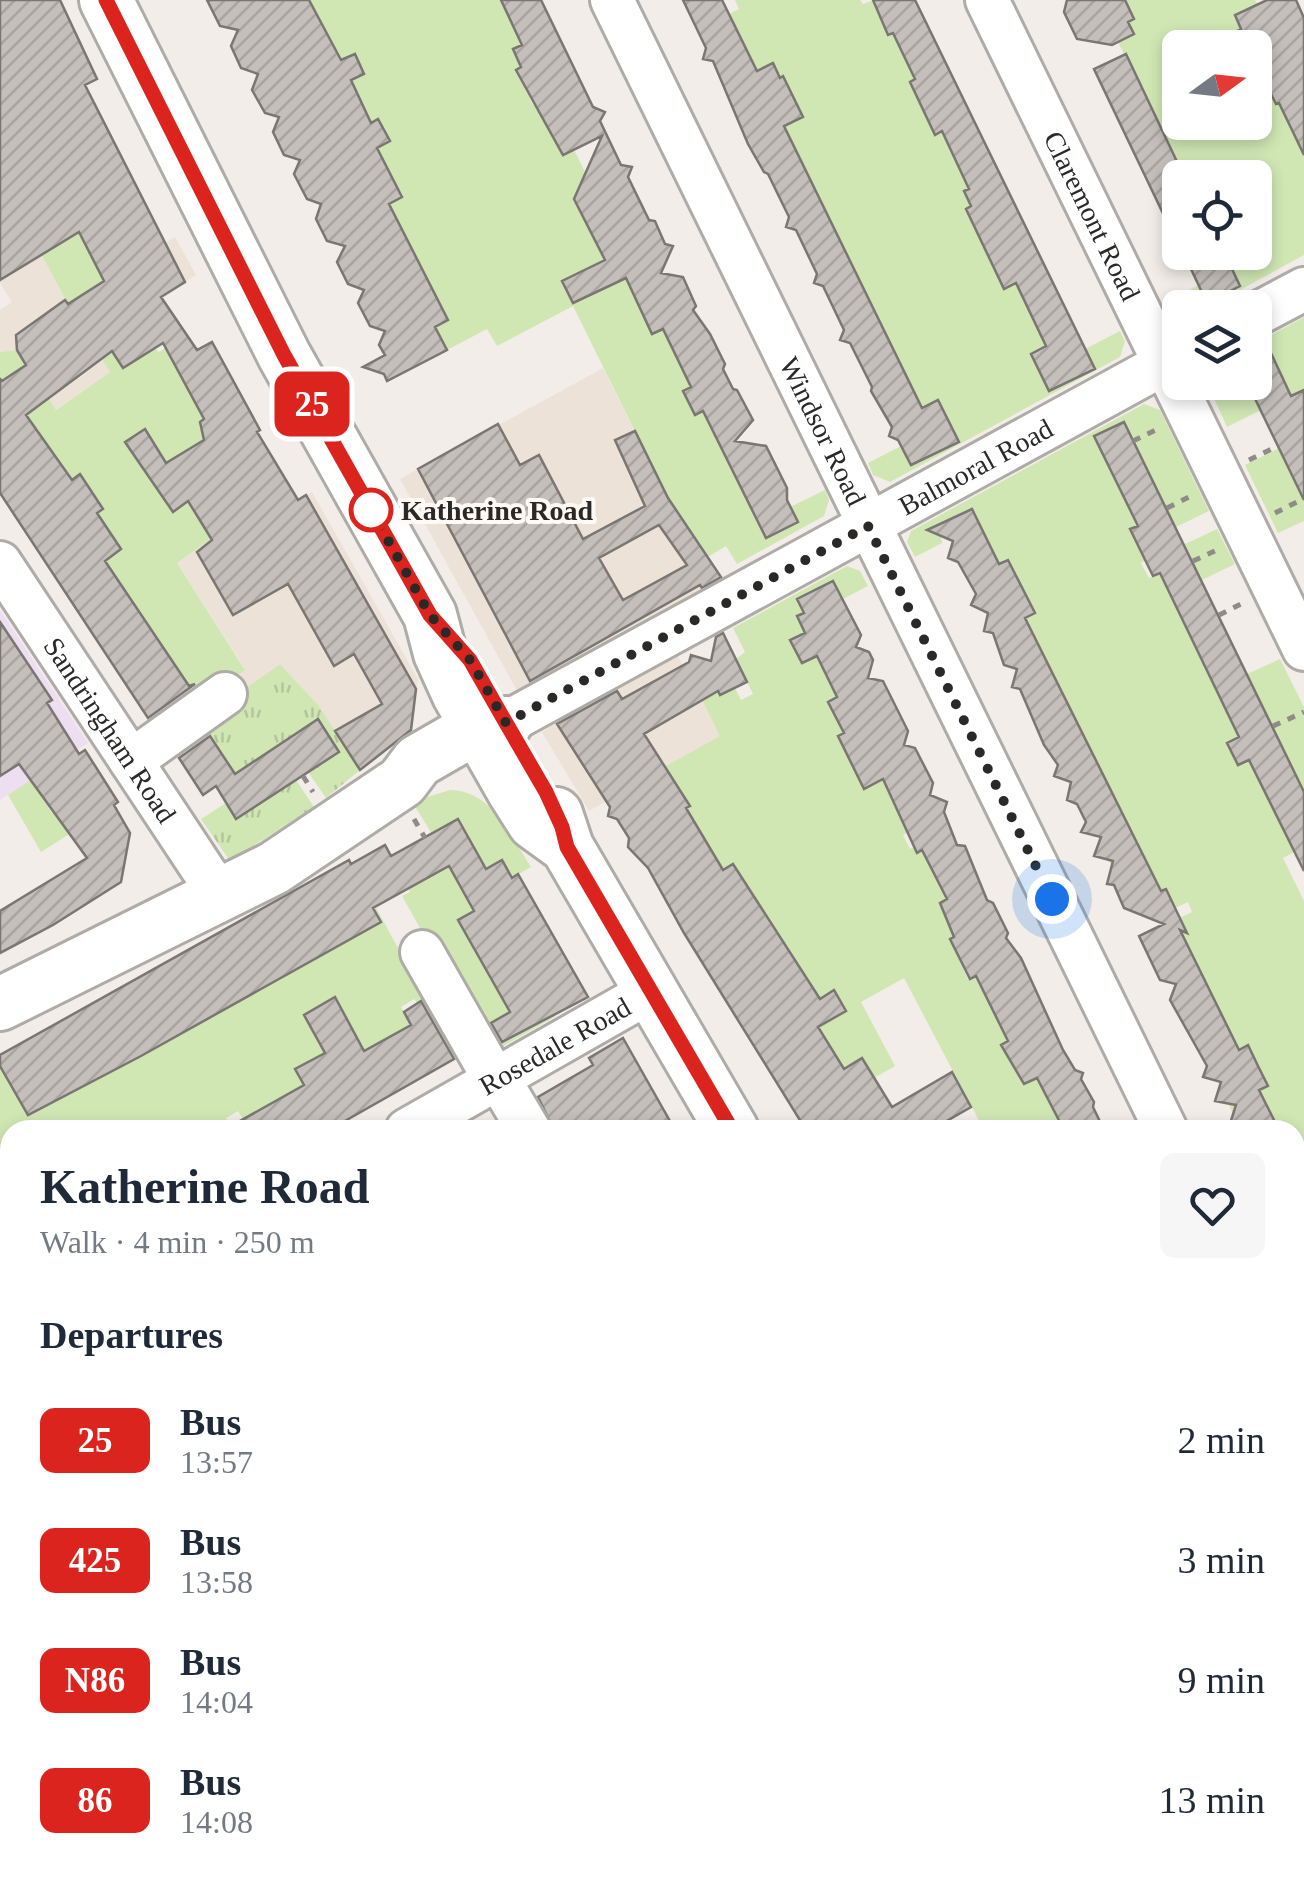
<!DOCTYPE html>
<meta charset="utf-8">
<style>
body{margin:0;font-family:"Times New Roman",serif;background:#f6f6f7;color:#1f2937;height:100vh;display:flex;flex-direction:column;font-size:38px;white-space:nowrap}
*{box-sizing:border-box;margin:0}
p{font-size:32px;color:#747a83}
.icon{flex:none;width:55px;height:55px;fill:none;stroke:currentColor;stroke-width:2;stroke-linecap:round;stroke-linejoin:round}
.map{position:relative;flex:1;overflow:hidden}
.panel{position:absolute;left:0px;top:1120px;width:1305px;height:760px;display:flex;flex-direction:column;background:#fff;border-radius:30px 30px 0 0;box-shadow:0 5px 15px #0003}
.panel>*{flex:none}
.badge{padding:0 20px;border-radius:15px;font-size:35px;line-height:65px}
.needle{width:65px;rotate:75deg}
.fabs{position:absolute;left:1162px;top:30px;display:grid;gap:20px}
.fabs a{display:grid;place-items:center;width:110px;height:110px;border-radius:15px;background:#fff;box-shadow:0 5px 15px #0003;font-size:50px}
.you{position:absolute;width:50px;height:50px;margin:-25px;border:8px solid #fff;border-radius:50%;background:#1a73e8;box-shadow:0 0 0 15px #1a73e833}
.map>.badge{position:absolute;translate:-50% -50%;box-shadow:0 0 0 5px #fff}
h2{padding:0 40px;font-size:38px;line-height:90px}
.round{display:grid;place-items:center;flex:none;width:105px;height:105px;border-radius:15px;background:#f6f6f7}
.summary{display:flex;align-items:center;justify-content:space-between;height:170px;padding:0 40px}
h1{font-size:48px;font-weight:700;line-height:75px}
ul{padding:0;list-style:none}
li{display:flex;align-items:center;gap:30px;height:120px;padding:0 40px}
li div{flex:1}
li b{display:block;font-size:38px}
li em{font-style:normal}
li .badge{min-width:110px;font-weight:700;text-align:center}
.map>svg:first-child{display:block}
</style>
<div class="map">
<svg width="1304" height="1880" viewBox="0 0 1304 1880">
<defs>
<pattern id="grass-tufts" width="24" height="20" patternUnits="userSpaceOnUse" patternTransform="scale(2.5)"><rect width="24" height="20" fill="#d0e7b4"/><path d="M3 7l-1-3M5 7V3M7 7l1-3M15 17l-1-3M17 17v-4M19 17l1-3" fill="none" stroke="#b3c69b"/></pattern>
<pattern id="building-hatch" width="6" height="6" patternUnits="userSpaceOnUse" patternTransform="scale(2.5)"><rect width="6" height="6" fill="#c4bfbb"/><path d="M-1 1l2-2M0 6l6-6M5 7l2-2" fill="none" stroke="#a9a4a1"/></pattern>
</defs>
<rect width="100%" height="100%" fill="#f2ede9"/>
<path fill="#ede2d8" d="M0,178L68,304L175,237L196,275L92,341L110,372L55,410L17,350L0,352V310L12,302L0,283Z
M603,368L668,498L727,587L519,694L400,479Z
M312,492L418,679L412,722L393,745L360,770L319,706L280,664L173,741L206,701L242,673L244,667L177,563L212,538L281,509Z
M673,647L721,736L589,811L542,732Z"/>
<path fill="#eddef1" d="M0,610L88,743L0,800Z"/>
<path fill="url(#grass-tufts)" d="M280,664L319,706L360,770L326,798L308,772L339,752L318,719L235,774L200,721Z
M296,780L314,807L230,861L201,819L226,803L237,819Z"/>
<path fill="#d0e7b4" d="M297,0H501L522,45L513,50L521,67L516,71L533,105L544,100L563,154L574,150L592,186L624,279L638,272L640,309L652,334L663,329L691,387L683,391L694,414L703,411L766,537L790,507L825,490L829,500L824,516L737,564L726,546L708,557L668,498L573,306L497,346L487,329L447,350L419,335L448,320L389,204L403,196L401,191L336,168L389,141L378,120L353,131L351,81L364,73L355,54L341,60L331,39Z
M735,0H860L863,4L874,0L888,35L895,32L915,79L910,82L935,134L942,131L969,189L964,191L971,206L966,209L973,223L994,241L984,247L1003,288L1016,283L1046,346L1049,390L1095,369L1085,349L1120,331L1125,341L1120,357L890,482L873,475L868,463L901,446L912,465L958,442L938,401L922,408L784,126L803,116L784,77L780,78L772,63L757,71L729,14L739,9Z
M1118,0H1255L1258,5L1241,29L1230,35L1235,47L1180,48V122H1255V92L1257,96L1269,90L1276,104L1299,93L1296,138L1304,155V255L1209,307L1180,308V318L1171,313L1165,302L1199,285L1207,302L1240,286L1224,253L1255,252V178L1185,177L1118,42L1134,34L1128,22L1134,18Z
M0,118L111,216L134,262L68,304L0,178Z
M1304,317V390L1290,397L1255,344Z
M175,342C174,375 189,393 214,414L200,422L224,464L212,538L177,563L245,670L206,701L194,683L189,686L147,656L162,645L105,561L121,548L93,516L103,508L81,474L68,483L0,383V352L17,350L56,410L110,372L102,359L112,351L124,368L155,348L159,352Z
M1207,383H1246L1263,409L1227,427Z
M1144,404L1160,410L1209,511L1176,527L1157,489L1154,490L1124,422L1094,436L1137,526L1131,530L1138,545L1153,557L1141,563L1149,578L1160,573L1239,737L1227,744L1238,765L1249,760L1298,780L1247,674L1280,659L1304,707V792L1301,786L1270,801L1294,852L1283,858L1304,901V1149L1295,1153V1130H1279L1263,1097L1232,1112L1229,1105L1268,1085L1259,1067L1249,1069L1257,1064L1248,1046L1239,1050L1235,1048L1178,925L1173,921L1192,912L1188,902L1175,908L1166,889L1161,891L1142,853L1112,867L1109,861L1138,846L1024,619L1035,613L1009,560L999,564L971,509L939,525L942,543L915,557L907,542L911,531Z
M1279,448L1304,500V521L1278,533L1245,465Z
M1217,529L1235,564L1202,580L1185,544Z
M847,566L860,571L868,586L839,601L840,593L830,582L798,598L804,613L797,617L805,633L791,641L802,663L817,656L824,671L832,668L845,693L828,702L845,732L838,736L864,788L886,778L913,830L903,835L910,849L914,847L917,852L922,850L947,899L940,903L951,932H964L950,939L968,980L975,976L993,1010L1001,1007L1016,1037L1002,1045L1011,1064L1026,1057L1019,1074L1024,1084L1037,1077L1060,1123L1051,1130H984L904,978L861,1002L895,1066L874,1078L862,1059L819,1082L794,1041L846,1010L834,991L805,1007L767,996L804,973L786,944L748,965L751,893L733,864L699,884L671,818L689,806L675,782L654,793L645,778L720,736L701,698L717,689L720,695L735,688L741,700L753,694L736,659L745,652L733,628Z
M53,765L36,788L52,813L65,805L71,833L41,852L8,795Z
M450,790C493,791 510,835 531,867L470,902L474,911L459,920L556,1016L500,1048L478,1031L402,896L410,892L408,889L476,851L459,819L432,834L414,805L427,797Z
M368,893L403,957L431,996L418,1004L414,999L401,1007L419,1039L372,1066L359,1041L346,1048L338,1086L320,1055L296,1069L313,1100L266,1126L258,1111L243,1119L238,1111L226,1118L233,1130H128L122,1121L106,1130H10V1266L4,1255L0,1257V1066L28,1114L80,1087L72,1051L90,1083L154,1048L338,909L354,937L381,922Z
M10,1481V1557L1,1562L10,1578V1603L0,1590V1487Z
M1295,1587L1304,1605V1825C1292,1805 1299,1795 1295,1778Z
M0,1785L7,1797L10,1796V1870H91L97,1880H80L76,1873L64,1880H0Z
M459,1870H474L479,1878L493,1870H672L654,1880H442Z"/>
<path fill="url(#building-hatch)" stroke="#7a7672" stroke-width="2.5" fill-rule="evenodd" d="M0,0H60L97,79L85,85L185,282L161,297L197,350L212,342L260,430L257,432L298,500L306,495L416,689L411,730L360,770L335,731L382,704L354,654L334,666L288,584L233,615L197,552L212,540L201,522L188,501L173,512L125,442L145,429L166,463L204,440L200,422L204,419L163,343L123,368L112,351L26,415L72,480L80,474L103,509L97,513L121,549L105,561L189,686L195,684L148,718L0,493V379L2,381L26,365L17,350L16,335L65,300L68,304L104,281L79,232L0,280Z
M207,0H309L341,60L355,54L364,74L351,80L371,123L378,119L390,141L377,148L402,197L389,204L448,320L435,327L447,350L387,381L384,374L363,367L385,355L379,345L385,331L370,326L358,303L364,290L348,284L337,262L345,246L327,241L316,219L321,204L307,199L294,174L300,160L284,155L273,132L279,117L265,113L252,90L258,74L241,68L231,46L238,30L220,26Z
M501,0H541L593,107L605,112L600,121L621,165L632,167L628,177L649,220L655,221L665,244L673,246L661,273L683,277L696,306L693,310L710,334L725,364L723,369L733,389L737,390L753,420L735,441L766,446L787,488V500L798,522L766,538L703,411L695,415L683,391L691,387L663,329L652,334L626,278L573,303L562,281L605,260L574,199L602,136L563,155L516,70L521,67L513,49L522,45Z
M683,0H722L757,71L773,63L780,78L783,76L803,117L784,126L922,408L938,400L959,442L911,465L898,440L889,436L892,427L871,391L872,387L850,343L840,340L844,330L823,286L814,283L817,274L796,230L786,227L789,217L768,174L764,172L748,144L713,61L703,59L706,48Z
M873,0H915L1095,369L1049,391L1031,354L1046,346L1016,283L1004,289L966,209L971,206L964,191L969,189L942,131L935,135L910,82L915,79L893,33L888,35Z
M1067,0H1125L1134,19L1128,22L1134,34L1112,45L1077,39L1064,12Z
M1267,0H1296L1304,18V155L1279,103L1276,104L1269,90L1255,97V48H1202L1241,29L1235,15Z
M1126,54L1180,168V249L1094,69Z
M1183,252H1224L1240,286L1207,303Z
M1264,338L1291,396L1304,390V500L1247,382H1255V340Z
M1124,422L1304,792V871L1249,760L1238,765L1227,743L1239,737L1160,573L1153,576L1130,529L1138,526L1094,436Z
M498,424L520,465L539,455L583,539L645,506L615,440L635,431L668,498L721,577L702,588L700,585L530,681L418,469ZM659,525L687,565L623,600L599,558Z
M972,509L999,564L1008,560L1035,613L1025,618L1161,891L1166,889L1187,933L1180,930L1239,1050L1248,1045L1258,1066L1268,1086L1259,1090L1279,1130H1228L1236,1105L1215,1101L1221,1082L1203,1077L1207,1066L1170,1000L1176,984L1160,980L1139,936L1164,924L1124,908L1114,885L1107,884L1113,861L1094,856L1101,837L1081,832L1086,822L1077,804L1067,800L1071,782L1054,776L1058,765L1044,745L1020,689L1012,687L1017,669L1004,665L993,633L984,631L988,613L971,605L976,594L958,562L948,558L953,541L927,530Z
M833,581L861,635L856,647L869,652L873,660L868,678L883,681L908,731L904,745L915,748L933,783L930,795L947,802L944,812L957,845L965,846L987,900L993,903L1008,933L1006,938L1021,958L1063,1050L1075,1070L1083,1073L1081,1079L1094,1102L1093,1107L1104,1130H1064L1037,1078L1024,1084L1001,1045L1008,1041L976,976L970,979L950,939L954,937L940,903L947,899L922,850L917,853L883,779L864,789L838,736L844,733L828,702L837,697L817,656L802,663L790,640L805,633L797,616L804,613L797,599Z
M0,622L52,700L47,703L79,754L85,750L118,802L114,805L130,833L121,882L53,925L0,953V911L87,858L19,764L0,776Z
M723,633L747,682L720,695L718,691L644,734L690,806L686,808L723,870L733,864L820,999L834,990L846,1011L818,1027L844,1069L862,1058L892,1107L952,1072L971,1107L931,1130H806L684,933L648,868L628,847L629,838L617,819L608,816L610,807L557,724L617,691L622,699L689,662L691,655L711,661L716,637Z
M318,719L339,752L236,819L216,786L203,795L179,758L210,736L235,774Z
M458,819L486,869L502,860L512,878L518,874L588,997L502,1042L491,1023L510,1012L458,920L474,911L449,866L373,908L381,922L141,1056L28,1115L0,1066V1055L349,860L351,864L385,845L391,856Z
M335,997L364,1051L411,1025L404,1012L421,1001L454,1059L329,1130H224L304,1085L295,1069L325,1053L304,1015Z
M623,1038L675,1130H554L538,1097L593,1065L589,1058Z"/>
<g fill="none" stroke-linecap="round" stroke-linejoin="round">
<g stroke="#afaba7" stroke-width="48">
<g id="minor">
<path id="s1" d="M612,0L1166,1130"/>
<path id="s2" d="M987,0L1304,649"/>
<path d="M1255,315L1304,289"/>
<path id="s3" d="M0,563L221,897"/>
<path id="s4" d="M506,723L1180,355"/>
<path d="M131,761L225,694"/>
<path d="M422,952L495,1080"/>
<path d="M498,1078L529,1130"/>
<path id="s5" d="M407,1130L651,991"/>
<path d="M0,1360L10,1355"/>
<path d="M1295,1390L1304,1408"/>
<path d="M0,1691L10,1685"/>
<path d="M253,1880L271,1870"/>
<path d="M831,1880L849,1870"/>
</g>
</g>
<g stroke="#afaba7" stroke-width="58">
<path id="major" d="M106,0L284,355L430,615L440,653L459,695L513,790L534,823L567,847
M556,814L567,847L732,1130
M0,1004L274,868L402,782L418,761L477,727L506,723
M1181,1870L1188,1880"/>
</g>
<path stroke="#8f8b89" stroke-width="5" stroke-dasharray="8 8" stroke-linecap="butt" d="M1214,392L1234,382
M1133,441L1158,429
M1249,460L1278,446
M1167,508L1191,496
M1275,513L1303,499
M1193,561L1217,550
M1219,615L1243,603
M1273,726L1304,712
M303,776L313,792
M414,819L425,838"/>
<use href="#minor" stroke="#fff" stroke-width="42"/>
<use href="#major" stroke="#fff" stroke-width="52"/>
</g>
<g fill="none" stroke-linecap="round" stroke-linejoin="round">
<g stroke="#fff" stroke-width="22">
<path id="line" d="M106,0L284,355L430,615L470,660L506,723L546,792L562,827L567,847L732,1130"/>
</g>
<use href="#line" stroke="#dc241f" stroke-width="15"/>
<path stroke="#2b2928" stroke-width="10" stroke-dasharray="0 18" d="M371,510L430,615L470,660L506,723L868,526L1052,899"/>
</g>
<circle fill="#fff" stroke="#dc241f" stroke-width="5" cx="371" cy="510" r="20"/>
<g text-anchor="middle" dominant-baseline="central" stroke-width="8" stroke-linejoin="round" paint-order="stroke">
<g font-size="28" fill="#2b2928" stroke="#fffaf6">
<text stroke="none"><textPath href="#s2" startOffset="240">Claremont Road</textPath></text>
<text stroke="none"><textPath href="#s1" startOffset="480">Windsor Road</textPath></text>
<text stroke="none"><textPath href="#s4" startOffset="535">Balmoral Road</textPath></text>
<text stroke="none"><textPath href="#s3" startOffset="200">Sandringham Road</textPath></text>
<text stroke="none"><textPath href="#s5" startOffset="170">Rosedale Road</textPath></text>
</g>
<g font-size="28" font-weight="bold" fill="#2b2928" stroke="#fffaf6" text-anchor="start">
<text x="401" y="510">Katherine Road</text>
</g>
</g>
</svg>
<div class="fabs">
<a><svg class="needle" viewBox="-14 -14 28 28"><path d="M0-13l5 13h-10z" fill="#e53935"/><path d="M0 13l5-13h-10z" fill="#747a83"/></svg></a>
<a><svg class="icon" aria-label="locate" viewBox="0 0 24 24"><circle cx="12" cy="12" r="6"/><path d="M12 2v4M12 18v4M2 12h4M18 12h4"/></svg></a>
<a><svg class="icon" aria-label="layers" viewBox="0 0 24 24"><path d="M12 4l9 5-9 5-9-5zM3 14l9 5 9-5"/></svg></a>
</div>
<div class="you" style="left:1052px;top:899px"></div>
<b class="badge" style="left:312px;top:404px;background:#dc241f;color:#fff">25</b>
<section class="panel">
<div class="summary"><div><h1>Katherine Road</h1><p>Walk · 4 min · 250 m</p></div><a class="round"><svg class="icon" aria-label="heart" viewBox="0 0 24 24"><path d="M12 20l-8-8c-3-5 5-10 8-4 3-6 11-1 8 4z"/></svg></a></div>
<h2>Departures</h2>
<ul>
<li><span class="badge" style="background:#dc241f;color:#fff">25</span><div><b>Bus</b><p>13:57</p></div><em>2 min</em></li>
<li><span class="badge" style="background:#dc241f;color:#fff">425</span><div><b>Bus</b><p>13:58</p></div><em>3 min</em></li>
<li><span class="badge" style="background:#dc241f;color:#fff">N86</span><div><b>Bus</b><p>14:04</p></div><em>9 min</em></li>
<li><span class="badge" style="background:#dc241f;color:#fff">86</span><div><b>Bus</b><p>14:08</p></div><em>13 min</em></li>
</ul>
</section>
</div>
